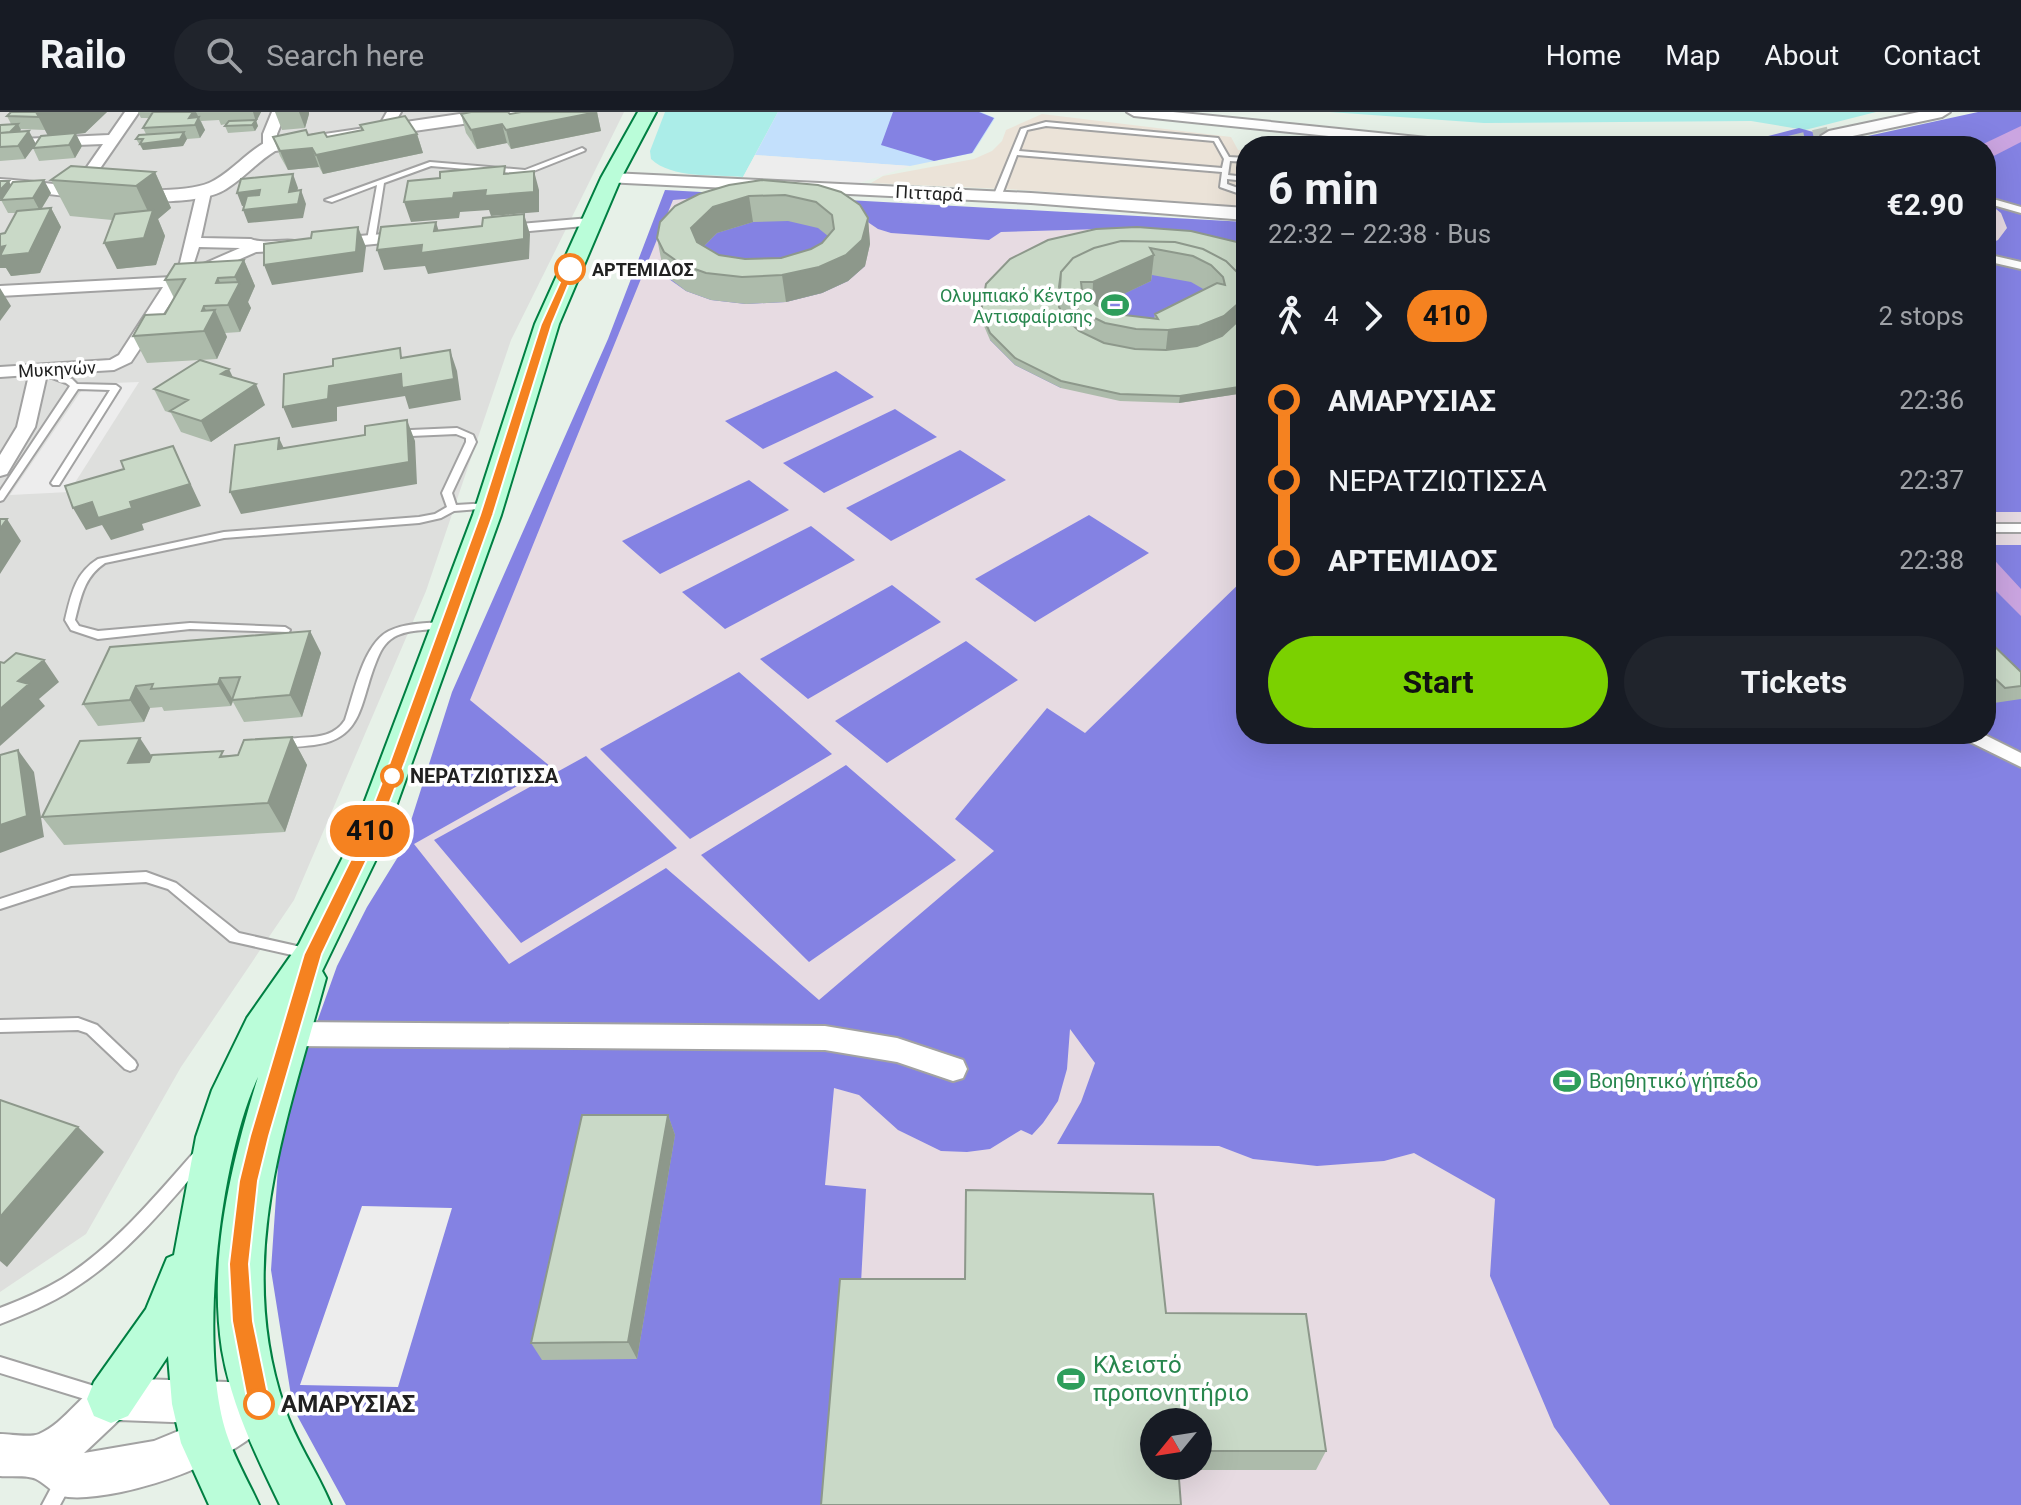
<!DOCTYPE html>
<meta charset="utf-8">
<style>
body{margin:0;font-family:Roboto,sans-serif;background:#20242c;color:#f1f3f6;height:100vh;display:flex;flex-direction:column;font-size:30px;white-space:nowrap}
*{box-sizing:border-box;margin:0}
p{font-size:26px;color:#9ea1a6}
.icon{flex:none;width:44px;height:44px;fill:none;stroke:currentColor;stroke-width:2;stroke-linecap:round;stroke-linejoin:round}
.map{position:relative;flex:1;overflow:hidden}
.drawer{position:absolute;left:1236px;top:24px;width:760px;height:608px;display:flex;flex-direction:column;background:#171b24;border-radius:32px;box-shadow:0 8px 32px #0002}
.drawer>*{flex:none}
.badge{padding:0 16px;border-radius:26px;font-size:28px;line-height:52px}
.needle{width:52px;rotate:240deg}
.controls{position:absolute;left:1140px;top:1296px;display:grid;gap:16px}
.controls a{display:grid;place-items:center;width:72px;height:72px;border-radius:50%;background:#171b24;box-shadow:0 8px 32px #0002;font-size:40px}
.map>.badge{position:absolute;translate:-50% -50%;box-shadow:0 0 0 4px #fff}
.legs{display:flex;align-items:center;gap:12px;height:88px;padding:0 32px;font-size:26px}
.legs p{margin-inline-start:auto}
.head{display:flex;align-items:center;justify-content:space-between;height:136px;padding:0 32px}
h1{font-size:44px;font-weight:700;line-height:60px}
.cta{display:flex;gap:16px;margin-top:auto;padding:16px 32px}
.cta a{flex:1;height:92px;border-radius:48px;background:#7bd100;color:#111;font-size:32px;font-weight:700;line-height:92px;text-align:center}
.cta a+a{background:#20242c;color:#f1f3f6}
ul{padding:0 32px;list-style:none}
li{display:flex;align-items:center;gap:28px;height:80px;font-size:30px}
li i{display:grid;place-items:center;width:12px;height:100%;margin:0 10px;background:currentColor}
li i::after{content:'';width:20px;height:20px;margin:-10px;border:6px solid;border-radius:50%;background:#171b24}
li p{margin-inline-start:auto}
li:first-child i{background:linear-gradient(#0000 50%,currentColor 0)}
li:last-child i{background:linear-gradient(currentColor 50%,#0000 0)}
header{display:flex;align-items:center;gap:48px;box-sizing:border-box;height:112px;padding:0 40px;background:#171b24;border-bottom:2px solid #363941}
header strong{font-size:38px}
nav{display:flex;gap:44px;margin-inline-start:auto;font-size:28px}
.search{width:560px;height:72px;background:#20242c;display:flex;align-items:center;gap:20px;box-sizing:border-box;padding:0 28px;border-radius:44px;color:#9ea1a6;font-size:30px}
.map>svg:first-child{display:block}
</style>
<header>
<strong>Railo</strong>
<div class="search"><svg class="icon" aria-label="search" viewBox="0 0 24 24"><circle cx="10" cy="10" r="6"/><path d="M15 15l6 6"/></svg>Search here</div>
<nav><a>Home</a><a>Map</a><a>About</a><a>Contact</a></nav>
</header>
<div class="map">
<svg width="2021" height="1393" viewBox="0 0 2021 1393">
<rect width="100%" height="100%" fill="#e7f1e8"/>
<path fill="#dedfdd" d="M0,0H624L511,228L426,479L294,788L181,955L86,1122L0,1180Z"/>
<path fill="#ebe3d8" d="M1042,2L1231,25L1238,38L1246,39V95L1022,78L871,71L883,64L974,47L992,39L1002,29L1006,18Z"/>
<path fill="#abede8" d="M665,0H778L743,65C714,62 672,67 651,47L650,39Z
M1330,0H1876L1805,18L1751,9L1484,11Z"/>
<path fill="#c3e0fc" d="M778,0H981L995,6L973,41L910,54L755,43Z"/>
<path fill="#8482e3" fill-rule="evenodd" d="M893,0H979L994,6L972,41L934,49L881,33Z
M1978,0H2021V1393H346L293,1296L271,1158L281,1011L337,854L367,795L401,740L452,580L608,227L665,78L1246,110V622H1986V34H1729L1799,16L1845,29ZM1154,1310H1198V1354H1154Z"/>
<path fill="#ededed" d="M755,43L910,54L857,72L743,65Z
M139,270L69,380L10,383L86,272Z
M362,1094L452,1096L398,1275L300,1273Z"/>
<path fill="#e7dbe2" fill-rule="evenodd" d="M731,83L844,94L878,117L891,121L989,128L1001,120L1135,116L990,228L1015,253L1061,276L1246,278V465L1085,621L1047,596L955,707L994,739L819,888L666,756L509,852L414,732L551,655L470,588L673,88ZM795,94L865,154L848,169L822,181L786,190L746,192L711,188L686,179L669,167L733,98ZM836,259L874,285L763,337L725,309ZM895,297L937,325L824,381L783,351ZM960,338L1006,368L891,429L846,396ZM749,368L789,398L660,462L622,429ZM1089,403L1149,441L1035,510L975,467ZM811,414L855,448L725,517L682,480ZM892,473L941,510L808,587L760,547ZM966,529L1018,568L887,651L835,609ZM739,560L832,642L690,727L600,637ZM586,644L677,736L521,831L434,728ZM846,653L956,748L809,850L701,743Z
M1986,89L2001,101L2007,116L1998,128L1986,133Z
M1986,400H2021V433H1986Z
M1070,917L1095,951L1081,990L1057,1032L1219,1034L1253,1047L1317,1054L1384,1049L1414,1041L1495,1087L1490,1164L1554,1315L1610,1393H1174L1171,1358H1316L966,1190H860L866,1077L825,1073L834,976L859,983L898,1018L941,1039L967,1040L990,1037L1021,1018L1032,1023L1043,1011L1058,989L1067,957Z"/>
<path fill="#cba5e1" d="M2021,14V30L1986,48V34H1979Z
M1986,439L2021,477V504L1986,469Z"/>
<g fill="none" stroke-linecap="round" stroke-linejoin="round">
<path stroke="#bfc7c0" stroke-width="19" stroke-dasharray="19 9" stroke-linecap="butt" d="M1787,34L1829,24"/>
<g stroke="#a2a2a2" stroke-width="4">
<path id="service" d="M1046,10L1218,26L1229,45L1246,46V50L1230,49L1228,63L1246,65V69L1227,67V72L1246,79V84L1220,75L1222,60L1017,43L1001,85L994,87L993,85L1021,17ZM1046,14L1214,29L1224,47L1222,56L1019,39L1027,18Z
M582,36L585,38L584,39L526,62L431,54L384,71L375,128L371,130L367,128L377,73L332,90L325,88L430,50L525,58Z
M39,255L72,267L77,272L116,273L120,276L59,373H53L51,371L110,278L78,277L3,388L0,389V379L70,274L66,271L36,260L35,258Z
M457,316L473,323L476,330L452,381L456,393L489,391L494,394L492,396L454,399L441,406L419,411L224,426L105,451C84,465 81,485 75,508L79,514L98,519L190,511L285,515L290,518L289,520L190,517L98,527L71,518L65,508C71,483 75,461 98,447L224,420L419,405L435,402L447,395L442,381L466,330V326L456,322L411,324L406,321L411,318Z
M445,510L450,513L449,515C431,519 410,516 394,525C384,531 380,540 376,550C360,589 364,627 314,633C304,634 293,636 283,634L281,631L283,628C305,623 331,630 345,608C354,582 363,532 389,519C406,511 426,511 445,510Z
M146,760L176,771L239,821L310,837L315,838L317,842L315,846L310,847L230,829L168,777L146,770L71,774L0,797V787L71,764Z
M78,906L97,913L135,949L137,953L135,957L130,959L125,957L87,921L78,918L0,920V908Z
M202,1035L207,1037L209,1042L207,1047C167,1093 126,1144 73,1177C50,1192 25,1202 0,1212V1196C21,1188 42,1179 62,1167C115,1134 156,1083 197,1037Z
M0,1245L104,1277L110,1279L112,1285L110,1291L104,1293L0,1261Z
M65,1358L71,1361L74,1367L60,1393H42L59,1361Z"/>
</g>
<g stroke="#a2a2a2" stroke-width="4">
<path id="pedestrian" d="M1986,85L2021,95V101L1986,91Z
M1986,142L2021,150V157L1986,149Z
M1986,412H2021V420H1986Z
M1959,622H1983L2021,641V655L1962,626Z"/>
</g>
<g stroke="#a2a2a2" stroke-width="4">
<path id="minor" d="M125,0H139L83,81H73L71,78L103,32L0,36V28L109,23Z
M272,0H286L277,22V35L270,39L263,35V22Z
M387,0H401L390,19L385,20L378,16Z
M1127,0H1173L1467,30L1474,34H1427L1134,4Z
M204,76L211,80L201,126L251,127C267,134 291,123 305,133L297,138L256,140L183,172L131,250L114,258L47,262L35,315L7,362L0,364V343L17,315L29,263L0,265V255L110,248L119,243L163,175L0,184V174L172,165L180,151L197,80ZM199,135L240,136L192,157Z
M590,106L595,107V113L497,122L490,118L497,114Z
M409,120L417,125L414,128L334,136L326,131L334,126Z
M292,910L825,914L897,926L963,948L967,957L963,966L953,969L897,950L825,938L292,934L282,930L278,922L282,914Z"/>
</g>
<g stroke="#a2a2a2" stroke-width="4">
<path id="tertiary" d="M473,0H520L512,5L275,39C257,50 244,66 226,77C185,103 51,81 0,77V67C48,70 169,88 209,71C228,63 245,42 264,31Z
M1919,0H1950L1942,5L1829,29L1821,24L1829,19Z
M611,61L1031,81L1246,96V108L1031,91L605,70L602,66L605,62Z
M111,1266L259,1271L274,1277L280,1292C258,1345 123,1390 68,1385C54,1384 48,1373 36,1367C28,1363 10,1365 0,1364V1322C11,1322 29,1326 39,1322C67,1310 82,1278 111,1266ZM119,1308L198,1311L154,1329L84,1341Z"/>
</g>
<g stroke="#007f42" stroke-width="4">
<path id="secondary" d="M638,0H656L621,66L559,212L501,403L380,739L322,859L326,866C287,1009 234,1147 284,1294C295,1329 317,1359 331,1393H280C256,1344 231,1292 222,1238C208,1145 231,1053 258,965C219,1048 197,1240 228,1326C236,1349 249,1371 259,1393H209L181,1331L172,1292L168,1244L128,1304L111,1311L94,1304L87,1287L94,1270L146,1197L167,1146L174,1143L196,1025L212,978L247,906L299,832L346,739L473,403L535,212L601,66Z"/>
</g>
<use href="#service" fill="#fff" fill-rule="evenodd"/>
<use href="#pedestrian" fill="#fff" fill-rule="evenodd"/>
<use href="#minor" fill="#fff" fill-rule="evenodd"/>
<use href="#tertiary" fill="#fff" fill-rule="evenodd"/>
<use href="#secondary" fill="#bafdd9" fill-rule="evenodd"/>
</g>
<path fill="#adbbab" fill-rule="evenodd" d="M107,0L85,21L76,22L82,34L75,46L39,49L33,36L25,47L0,49V13L11,12L7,4ZM20,17L45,18L48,23L35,32L19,20Z
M138,0H261L256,10L258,14L255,19L228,21L225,14L226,12L221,13L219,8L201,9L205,18L200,26L187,27L183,34L143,38L136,27L146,22L143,16L150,6H141Z
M275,0H309V2L305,16L282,18Z
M597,0L601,19L511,37L507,31L477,37L466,21L461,2H510Z
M360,13L417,22L423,41L323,62L319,55L288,58L280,44L273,25L308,23L327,25L361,18Z
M155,60L171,96L158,107L165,124L156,153L117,157L112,108L70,104L51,68Z
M762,68L868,106L870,132L865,154L848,169L822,181L786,190L746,192L711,188L686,179L669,166L662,152L657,126ZM788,109L818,116L828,124L822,131L811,137L781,146L745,147L719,143L704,134L717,121L753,110Z
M11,73L51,81L42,96H51L61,115L40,161L11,164L6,156H0V122L5,121L16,101H8L1,88Z
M1048,128L1246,134V278L1238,282L1179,291L1120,289L1061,276L1015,253L990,228L981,207V200ZM1152,163L1191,170L1205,178L1155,202L1154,207L1116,202L1098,194L1151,169Z
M244,148L255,174L248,190L251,196L240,220L225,221L227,225L217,247L147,251L133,224L165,202L174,186L165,168Z
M233,265L265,293L211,330L181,320L171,301L165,299L154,277Z
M310,519L321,541L302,605L244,610L233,590L231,594L164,599L162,595L150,596L144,610L98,614L83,592L110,535Z
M1986,526L2021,560V587L1994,591L1986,583Z
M292,625L307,653L285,720L64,733L42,705L152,644L238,643Z
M668,1003L675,1023L637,1247L542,1248L531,1231Z
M966,1078L1153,1082L1166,1201L1306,1202L1326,1339L1316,1358H1178L1181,1393H821L840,1167H965ZM1154,1310H1198V1354H1154Z"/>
<path fill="#8d988b" d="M36,0H107L85,21L76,22L82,34L75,46L69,33L48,24Z
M193,0H196L205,18L200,26L195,13L189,6Z
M253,0H261L256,10Z
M299,0H309V2L305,16Z
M597,0L601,19L511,37L506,18Z
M256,8L258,14L255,19L252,13Z
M18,12L21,18L13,27L10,20Z
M502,12L507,31L477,37L471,18Z
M29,19L36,32L25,47L18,34Z
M184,20L187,27L183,34L143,38L140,32Z
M417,22L423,41L323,62L316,43Z
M312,36L319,55L288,58L280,39Z
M534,59L539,78V100L491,104L489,98L460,100L459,106L411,110L404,90L454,81Z
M155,60L171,96L158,107L165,124L156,153L117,157L104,131L151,106L136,74Z
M293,62L298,76L294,93L301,78L306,92L303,106L248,111L243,98L289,80Z
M44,68L51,81L40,99L33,86Z
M9,69L12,75L0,88V78Z
M260,78L266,92L242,94L237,81Z
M749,84L753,110L717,121L696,142L691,116L713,95Z
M51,96L61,115L40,161L11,164L6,156H0V135Z
M524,102L530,122L529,147L428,162L425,154L384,158L377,138L434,119L436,110L442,130Z
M868,106L870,132L865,154L848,169L822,181L786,190L782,163Z
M358,115L366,135L363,160L272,173L264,153Z
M1154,143L1151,169L1092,197L1093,170L1121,158L1093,162L1073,172L1064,183L1061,179L1073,166L1093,155L1143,147Z
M244,148L255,174L248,190L251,196L240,220L228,193L216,171L218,166L229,190L238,172L235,165Z
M1244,175L1240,202L1236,217L1221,231L1165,246L1168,218Z
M0,176L11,194L0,209Z
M204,194L210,207L215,198L227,225L217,247L204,219L202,199Z
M450,238L457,259L461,288L409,297L405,284L337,295V309L292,316L283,295L329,274Z
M229,257L239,278L221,262Z
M256,272L265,293L211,330L201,309Z
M1246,272V278L1238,282L1179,291L1180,284Z
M407,308L415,329L417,372L241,402L230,380Z
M279,326L289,347L278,337Z
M173,334L201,394L142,412L144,418L111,428L102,413L86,418L73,396L92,390H130Z
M7,407L21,429L0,462V417Z
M310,519L321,541L302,605L290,583Z
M44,548L59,570L39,587L45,594L0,634V597L18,569Z
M220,566L233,588L231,594L218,572Z
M136,574L150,596L144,610L130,588Z
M292,625L307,653L285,720L268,691Z
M140,626L159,655L128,651Z
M18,638L34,660L44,725L0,741V713Z
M668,1003L675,1023L637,1247L628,1230Z
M78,1015L104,1040L7,1155L0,1149V1105Z"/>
<path fill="#c9d9c7" stroke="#8d988b" stroke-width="2" fill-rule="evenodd" d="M11,0H36L39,5L7,4Z
M153,0H193L189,6L199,5L195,13L143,16Z
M471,0H508L510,2L521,0H597L506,18L502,12L471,18L461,2Z
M405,4L417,22L316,43L312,36L280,39L273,25L306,18L308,23L324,20L327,25L363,18L360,13Z
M256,8L252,13L225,14L229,9Z
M18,12L10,20L0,21V13Z
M29,19L18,34L0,35V21Z
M184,20L180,27L140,32L143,27H136L139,23Z
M76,21L69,33L33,36L41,24Z
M71,54L155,60L136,74L51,68Z
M505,54L504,62L534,59V80L485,84L486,78L454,81L453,86L404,90L408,69L440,66V60Z
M293,62L289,80L301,78L298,92L243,98L247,84L259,83L260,78L237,81L241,67Z
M44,68L33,86L1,88L13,70Z
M762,68L818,73L841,80L860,93L868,106L862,128L846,143L819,155L782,163L742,165L706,161L681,152L664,140L657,126L660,110L675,94L699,82L729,73ZM785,83L816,90L832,103L834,117L822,131L811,137L781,146L745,147L719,143L697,130L691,116L713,95L749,84Z
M0,69H9L0,78Z
M51,96L29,141L0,144L5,134L0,135V122L5,121L17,99Z
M153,98L144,126L104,131L115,102Z
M524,102V127L421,141L422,133L377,138L381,115L436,110L434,119L482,114L483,106Z
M358,115L356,140L264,153V132L311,126L312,120Z
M1137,115L1191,119L1241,131L1246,134V272L1239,275L1180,284L1120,282L1061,269L1015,246L990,221L981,200L986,172L1010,147L1048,128L1096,117ZM1121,129L1175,130L1203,137L1226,149L1240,163L1244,175L1241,195L1237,210L1222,224L1197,234L1166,238L1135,237L1104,231L1079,219L1065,206L1059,195L1061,160L1073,146L1094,136Z
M1121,129L1175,130L1203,137L1226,149L1240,163L1244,175L1240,190L1224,204L1199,214L1168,218L1136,217L1105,211L1080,199L1065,186L1059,175L1061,160L1073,146L1094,136ZM1150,136L1193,144L1211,153L1223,165L1225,173L1217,171L1155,202L1158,207L1116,202L1096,193L1082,179L1081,170H1093L1154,143Z
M244,148L235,165L218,166L216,171L240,170L228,193L204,194L202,199L215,198L204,219L133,224L145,203L165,202L185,167L165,168L175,152Z
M400,236L401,246L450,238L454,267L402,276L401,262L329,274L328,287L283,295L284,262L333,254V247Z
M200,248L229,257L221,262L256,272L201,309L170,299L188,288L154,277Z
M407,308L409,350L230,380L235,333L279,326L278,337L365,323V314Z
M173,334L190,372L130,390L132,396L98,406L92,390L73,396L65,374L124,357L121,349Z
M0,407H7L0,417Z
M310,519L290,583L232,588L240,565L220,566L218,572L151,577L153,572L136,574L130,588L83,592L110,535Z
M1986,526L2021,560V574L2005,576L1986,558Z
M16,541L44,548L18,569L29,572L0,597V550L4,551Z
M292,625L268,691L42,705L80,629L140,626L128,651L149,650L152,643L223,639L220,645L238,643L244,628Z
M18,638L27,704L0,713V643Z
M0,988L78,1015L0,1105Z
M582,1003H668L628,1230L531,1231Z
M966,1078L1153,1082L1166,1201L1306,1202L1326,1339H1198V1310H1154V1354H1178L1181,1393H821L840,1167H965Z"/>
<path fill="#f58220" stroke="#fff" stroke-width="2" d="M567,155L575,157L552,212L493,403L405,650L371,739L322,842L269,1024L258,1069L249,1152L253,1209L270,1292L266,1300L259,1303L251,1300L248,1292L232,1209L229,1152L239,1069L250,1024L304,842L355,739L390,650L480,403L541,212Z"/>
<defs>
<g id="stadium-bare" transform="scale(2.16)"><path d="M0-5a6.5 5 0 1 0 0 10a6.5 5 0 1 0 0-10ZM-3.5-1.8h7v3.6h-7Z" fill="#2e9e5b" stroke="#fff" stroke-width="2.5" paint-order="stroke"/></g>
</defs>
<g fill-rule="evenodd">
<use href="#stadium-bare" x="1115" y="193"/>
<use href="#stadium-bare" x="1567" y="969"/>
<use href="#stadium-bare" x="1071" y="1267"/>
</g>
<g fill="#fff" stroke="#f58220" stroke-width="4">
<circle cx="570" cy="157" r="14"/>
<circle cx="392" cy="664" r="10"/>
<circle cx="259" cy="1292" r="14"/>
</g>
<g text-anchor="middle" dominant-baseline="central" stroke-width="7" stroke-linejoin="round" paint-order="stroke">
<g font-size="18" fill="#212121" stroke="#fff">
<text transform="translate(929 81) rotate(3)">Πιτταρά</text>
<text transform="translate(57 257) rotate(-3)">Μυκηνών</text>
</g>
<g font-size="18" font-weight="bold" fill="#212121" stroke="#fff" text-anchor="start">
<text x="592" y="157">ΑΡΤΕΜΙΔΟΣ</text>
</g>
<g font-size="18" fill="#27864d" stroke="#fff" text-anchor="end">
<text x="1093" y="183">Ολυμπιακό Κέντρο<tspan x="1093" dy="21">Αντισφαίρισης</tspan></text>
</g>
<g font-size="20" font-weight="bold" fill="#212121" stroke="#fff" text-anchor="start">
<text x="410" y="664">ΝΕΡΑΤΖΙΩΤΙΣΣΑ</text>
</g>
<g font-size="20" fill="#27864d" stroke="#fff" text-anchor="start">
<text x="1589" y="969">Βοηθητικό γήπεδο</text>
</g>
<g font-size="24" fill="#27864d" stroke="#fff" text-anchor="start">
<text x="1093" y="1253">Κλειστό<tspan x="1093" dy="28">προπονητήριο</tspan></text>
</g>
<g font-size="24" font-weight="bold" fill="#212121" stroke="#fff" text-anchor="start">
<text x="281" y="1292">ΑΜΑΡΥΣΙΑΣ</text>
</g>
</g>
</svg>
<div class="controls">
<a><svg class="needle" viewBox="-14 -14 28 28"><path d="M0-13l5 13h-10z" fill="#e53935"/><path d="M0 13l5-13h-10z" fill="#9ea1a6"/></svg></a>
</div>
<b class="badge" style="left:370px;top:719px;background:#f58220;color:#111">410</b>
<section class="drawer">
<div class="head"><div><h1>6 min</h1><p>22:32 – 22:38 · Bus</p></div><b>€2.90</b></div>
<div class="legs"><svg class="icon" aria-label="walk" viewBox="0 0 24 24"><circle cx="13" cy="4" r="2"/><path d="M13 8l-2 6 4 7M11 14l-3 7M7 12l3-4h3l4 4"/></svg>4<svg class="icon" aria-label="forward" viewBox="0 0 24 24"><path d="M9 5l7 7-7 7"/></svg><b class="badge" style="background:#f58220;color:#111">410</b><p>2 stops</p></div>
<ul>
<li><i style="color:#f58220"></i><b>ΑΜΑΡΥΣΙΑΣ</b><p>22:36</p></li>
<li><i style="color:#f58220"></i><span>ΝΕΡΑΤΖΙΩΤΙΣΣΑ</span><p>22:37</p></li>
<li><i style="color:#f58220"></i><b>ΑΡΤΕΜΙΔΟΣ</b><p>22:38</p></li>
</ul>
<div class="cta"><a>Start</a><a>Tickets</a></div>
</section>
</div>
